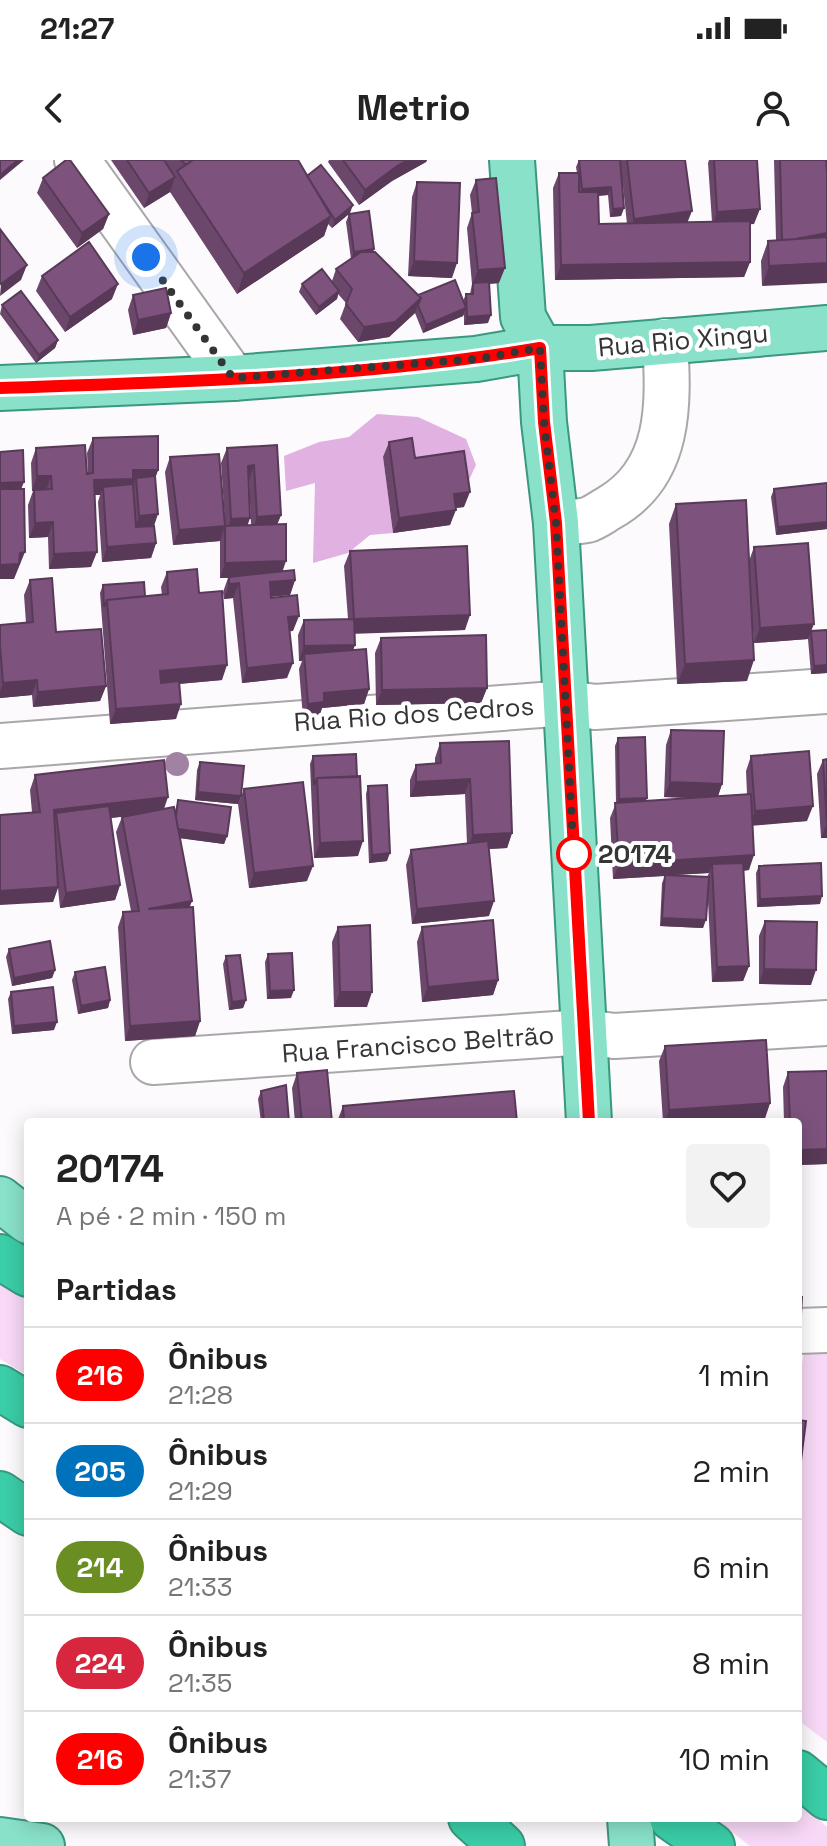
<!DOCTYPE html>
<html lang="pt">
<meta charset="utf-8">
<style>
body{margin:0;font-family:"Space Grotesk",sans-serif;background:#f2f2f2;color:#222;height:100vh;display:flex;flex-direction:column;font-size:30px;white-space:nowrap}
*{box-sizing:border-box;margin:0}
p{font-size:26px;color:#767676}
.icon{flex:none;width:44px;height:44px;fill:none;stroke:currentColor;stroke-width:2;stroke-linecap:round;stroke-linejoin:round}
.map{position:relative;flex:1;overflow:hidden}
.details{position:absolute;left:24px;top:958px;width:778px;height:704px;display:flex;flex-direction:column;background:#fff;border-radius:8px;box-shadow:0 4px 20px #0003}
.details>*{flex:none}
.badge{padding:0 16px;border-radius:26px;font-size:28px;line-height:52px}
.you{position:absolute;width:40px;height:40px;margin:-20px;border:6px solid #fff;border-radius:50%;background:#1a73e8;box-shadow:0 0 0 12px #1a73e833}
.map>.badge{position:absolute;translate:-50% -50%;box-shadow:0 0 0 4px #fff}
h2{padding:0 32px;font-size:30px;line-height:72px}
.round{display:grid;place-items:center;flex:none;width:84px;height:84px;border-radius:8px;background:#f2f2f2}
.head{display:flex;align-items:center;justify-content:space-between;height:136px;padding:0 32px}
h1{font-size:38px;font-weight:700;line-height:60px}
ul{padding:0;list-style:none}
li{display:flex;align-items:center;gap:24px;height:96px;padding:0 32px;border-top:2px solid #e0e0e0}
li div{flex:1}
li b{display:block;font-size:30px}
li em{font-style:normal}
li .badge{min-width:88px;font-weight:700;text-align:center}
.status{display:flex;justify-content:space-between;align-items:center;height:56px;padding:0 40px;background:#fff;direction:ltr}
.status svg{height:22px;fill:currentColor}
header{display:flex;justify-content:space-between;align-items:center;height:104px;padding:0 32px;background:#fff;font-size:36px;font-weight:700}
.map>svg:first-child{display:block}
</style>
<div class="status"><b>21:27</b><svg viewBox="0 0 49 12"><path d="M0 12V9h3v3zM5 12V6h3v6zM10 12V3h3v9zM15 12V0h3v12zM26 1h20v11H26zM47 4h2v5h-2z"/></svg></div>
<header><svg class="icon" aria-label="back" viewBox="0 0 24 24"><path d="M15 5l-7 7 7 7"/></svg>Metrio<svg class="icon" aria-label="person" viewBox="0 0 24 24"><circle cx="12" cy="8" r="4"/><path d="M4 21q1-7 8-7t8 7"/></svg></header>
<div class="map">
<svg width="827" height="1686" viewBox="0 0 827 1686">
<rect width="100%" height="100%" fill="#fdfafd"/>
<path fill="#f7d8f6" d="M0,1114L28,1129V1216L0,1199Z
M827,1189V1582L798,1560V1224L804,1193Z
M798,1640L827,1667V1686H750L714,1658H798Z"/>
<path fill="#e1b2e1" d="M377,254L418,257L466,279L476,305L463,333L383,297L393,373L370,375L348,393L313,403L315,323L286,331L284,296L319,282L349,277Z"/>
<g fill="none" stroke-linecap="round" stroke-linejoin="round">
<g stroke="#aaa7aa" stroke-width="48">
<path id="minor" d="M77,0L233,218
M556,363C566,362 577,362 587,360C594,358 602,352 609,348C671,313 669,244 665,181
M0,586L567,543L595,547L827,531
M153,902L585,872L614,876L827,863
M798,1171L827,1170"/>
</g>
<g stroke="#39987f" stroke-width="48">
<path id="major" d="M512,0L523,157L540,188L544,262L556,363L589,962
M0,228L233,218L476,199L540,188H591L827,168
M0,1039L28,1061
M630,1658L632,1686
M0,1680L42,1686"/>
</g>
<g stroke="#39987f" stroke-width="48">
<path id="highway" d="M0,1097L28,1114
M0,1228L28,1245
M0,1334L28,1353
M798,1613L827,1637
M471,1658L502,1686
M672,1658L712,1686"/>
</g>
<use href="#minor" stroke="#fff" stroke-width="44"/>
<use href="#major" stroke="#89e1ca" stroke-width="44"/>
<use href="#highway" stroke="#3acda7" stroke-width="44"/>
</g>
<circle fill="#a182a2" cx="177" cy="604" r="12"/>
<path fill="#6c476c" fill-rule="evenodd" d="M111,0H297L307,16L350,53L349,54L374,89L373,92L418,135L463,141L466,134H470L472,124L467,68L472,53L470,35L476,20L499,123L489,124L488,163L464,165V154L463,156L423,173L415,153L389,177L358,182L340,159L346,143L338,134L337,139L316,155L299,132L302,124L332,121L336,109L351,99L346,62L349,54L332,68L328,64L324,76L237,134L170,32L144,48Z
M329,0H427L426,2L392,21L359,45L328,2Z
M579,0H685L688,62H712L708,3L709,0H757L754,64H750V102L744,117L555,120L553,28L559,13H577L576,7ZM623,26L627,64H599L598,36L608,35L610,57L621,56L624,48Z
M774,0H826L762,126L761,101L768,81L776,80Z
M43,18L109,54L103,69L77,88L37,33Z
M417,22L452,118L408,116L412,37Z
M42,116L112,139L65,172L36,131Z
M133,135L171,153L166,168L133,175L128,150Z
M2,145L58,180L55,188L36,203L0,154Z
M93,278L158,310L155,318L154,366L156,383L151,398L102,402L98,342L100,335H94L91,407L49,409L48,377L29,378L28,345L33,331H32L31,303L36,288L88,314L87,293Z
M389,282L415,298L464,347L455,348L450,365L393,373L383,297Z
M277,285L281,355L277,364L283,411L295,420L290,435L271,437L293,471H289L287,518L242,523L233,438L224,439L223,432L228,418H220V381L173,385L165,312L170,297L225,361L221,303L227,288ZM249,320L251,365H248Z
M827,323V369L776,375L771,337L774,329Z
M676,344L749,401L754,387L811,471L827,470V513L811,514L808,479L754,483L750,430L747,521L677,524L669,364Z
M350,391L465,470L355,473V485L353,490L369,529L364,544L322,548L319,557L303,558L299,509L302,501H299L298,475L304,460L348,459L344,406Z
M167,412L199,433L222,520L179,524L176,559L110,564L100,433L103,425L145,436L162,435L161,427Z
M30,420L56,472L106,526L100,541L33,547L32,535L0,538V465L26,463L24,435Z
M381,478L487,528L481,543L376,545L375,493Z
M671,570L722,624L718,636L747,634L746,611L751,596L807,661L753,665L749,710L743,711L749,806L743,821L712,822L708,741L703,768L660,766L662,723L665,716L613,719L610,658L616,643L615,586L618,578L646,641L692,638L664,637L666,585ZM709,713L707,717L668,715Z
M440,583L512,673L507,688L489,689V756L412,764L406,705L411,690L467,684L465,634L410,637V620L416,605L435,604V598Z
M313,596L357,617L358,696L314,698L310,604Z
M827,599V678H821L817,614L823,600Z
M200,602L241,636L238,644L195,640L197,610Z
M35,615L164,649L175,651L178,640L227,676L224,684L180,678L192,741L189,747L200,861L195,876L125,881L118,767L123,752L131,751L116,672L122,657L129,656L111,658L120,725L115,740L60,748L58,728L53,742L32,652L30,630Z
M368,626L387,701L369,703L366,634Z
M244,629L307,721L249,728L238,644Z
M759,706L820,744L757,747L756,713Z
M765,761L811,825L759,824V776Z
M338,767L367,847H334L332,782Z
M422,767L498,820L493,835L422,842L417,782Z
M9,789L55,810L52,818L12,826L6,797Z
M268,794L291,838L267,839L265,802Z
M226,796L246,840L243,848L229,850L223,804Z
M75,812L110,840L108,848L78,854L72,820Z
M11,832L54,870L12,874L8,839Z
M665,886L770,943L765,958L711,962H663L659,901Z
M827,911V1004L798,1005V962H784L783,927L788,912Z
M297,913L332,962H295L292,928Z
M261,931L289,962H261L258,939Z
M343,946L517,962H337Z"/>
<path fill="#583a58" d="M17,0H24L0,20V15Z
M408,0H427L426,2L392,21L359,45L365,30L397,6Z
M175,17L170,32L144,48L149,33Z
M611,27L608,35L579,37L582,29Z
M353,45L350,53L332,68L335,60Z
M624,48L621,56L610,57L613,49Z
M760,49L754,64L712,67L717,52Z
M692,51L686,66L629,74L634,59Z
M109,54L103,69L77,88L82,73Z
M331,56L324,76L237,134L244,113Z
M827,73V87L782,81Z
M374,89L371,97L351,100L354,92Z
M414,101L457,103L452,118L408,116Z
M750,102L744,117L555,120L561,105Z
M827,103V123L762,126L769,106Z
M27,105L21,120L0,136L1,124Z
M505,108L499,123L472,125L478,110Z
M118,124L112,139L65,172L70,157Z
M339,131L337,139L316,155L319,147Z
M421,138L415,153L389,177L358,182L364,167Z
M466,148L463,156L423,173L426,165Z
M171,153L166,168L133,175L138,160Z
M491,155L488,163L464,165L467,157Z
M58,180L55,188L36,203L39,195Z
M254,305L249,320L248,306Z
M133,310H158L153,325L136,318L133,325L103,327L100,335H88L94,320Z
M37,316H51L46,331H32Z
M24,322L18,337L0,338V323Z
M470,332L464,347L448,349L454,334Z
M456,350L450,365L393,373L399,358Z
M158,354L153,369L134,371L139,356Z
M281,355L275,370L252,372L257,357Z
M250,358L245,373L226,374L231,359Z
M53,362L48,377L29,378L35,363Z
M827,362V369L776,375L778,367Z
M225,366L220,381L173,385L179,370Z
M156,383L151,398L102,402L107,387Z
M25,392L14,419H0V405L20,393Z
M97,392L91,407L49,409L54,394Z
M286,401L281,416L220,418L225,403Z
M295,420L290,435L264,437L270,422Z
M239,423L233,438L224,439L229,424Z
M470,455L465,470L349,474L354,459Z
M299,456L293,471L282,472L288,457Z
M814,464L808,479L754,483L760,468Z
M355,485L349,500L304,494L302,501H299L304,486Z
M754,500L747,521L677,524L685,504Z
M293,503L287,518L242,523L247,508Z
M227,505L222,520L155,526L160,511Z
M827,505V513L811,514L814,506Z
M37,520L32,535L0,538V532L3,523Z
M106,526L100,541L33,547L38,532Z
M487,528L481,543L376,545L382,530Z
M369,529L364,544L322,548L319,557L303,558L308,544L324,533Z
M181,544L176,559L110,564L116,549Z
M470,619L465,634L410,637L416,622Z
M670,622L722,624L717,639L664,637Z
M198,632L241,636L238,644L195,640Z
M168,637L163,652L57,664L56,653L51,665L54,650Z
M647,638L644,646L616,647L619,639Z
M813,646L807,661L750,666L755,651Z
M827,663V678H821Z
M174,669L227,676L224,684L171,677Z
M512,673L507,688L467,690L473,675Z
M363,681L358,696L314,698L320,683Z
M390,693L387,701L369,703L372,695Z
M754,695L749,710L712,713V704L709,713L613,719L619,704Z
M313,706L307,721L249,728L254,713Z
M120,725L115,740L60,748L66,733Z
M58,727L53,742L0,745V731Z
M822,736L820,744L757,747L760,739Z
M192,741L186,756L148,749Z
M494,741L489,756L412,764L417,749Z
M662,758L706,760L703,768L660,766Z
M749,806L743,821L712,822L717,807Z
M764,809L816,810L811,825L759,824Z
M55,810L52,818L12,826L14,818Z
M498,820L493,835L422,842L428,827Z
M294,830L291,838L267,839L270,831Z
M340,832H372L367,847H334Z
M110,840L108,848L78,854L81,846Z
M246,840L243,848L229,850L232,842Z
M200,861L195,876L125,881L130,866Z
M57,862L54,870L12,874L14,866Z
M770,943L765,958L711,962H665L669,950Z
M827,989V1004L798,1005V990Z"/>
<path fill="#7d537d" stroke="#583a58" stroke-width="2" d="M0,0H18L0,15Z
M66,0H70L109,54L82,73L43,18Z
M127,0H164L175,17L149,33Z
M181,0H193L186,5Z
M193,0H298L331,56L244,113L177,11Z
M343,0H408L397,6L365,30Z
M579,0H620L624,48L613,49L611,27L582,29Z
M627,0H685L692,51L634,59Z
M714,0H757L760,49L717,52Z
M780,0H826L827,13V73L796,79L782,80Z
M321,5L353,45L335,60L307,16Z
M559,13H579V32H598L599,64L750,61V102L561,105Z
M496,18L505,108L478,110L472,53L479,52L476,20Z
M417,22L460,23L457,103L414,101Z
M369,51L374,89L354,92L349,54Z
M0,69L27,105L1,124L0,122Z
M827,77V103L769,106L768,81Z
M89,82L118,124L70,157L42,116Z
M361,92H375L421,138L395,162L364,167L346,144L352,129L336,109Z
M322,109L339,131L319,147L302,124Z
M455,120L466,148L426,165L418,145L421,138L418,135Z
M489,122L491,155L467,157L466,134H473V123Z
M166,128L171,153L138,160L133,135Z
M21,131L58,180L39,195L2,145Z
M158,276V310H133V319L94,320L97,392L54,394L53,362L35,363L34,330L52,329L51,316H37L36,288L85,285L87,314L93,313V278Z
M412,278L415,298L464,291L470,332L454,334L456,350L399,358L389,282Z
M277,285L281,355L257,357L254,305L248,306L250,358L231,359L227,288Z
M23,290L24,322L0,323V292Z
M219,294L225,366L286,364V401L225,403V366L179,370L170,297Z
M155,316L158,354L139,356L136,318Z
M827,323V362L778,367L774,329Z
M133,324L136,367L154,366L156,383L107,387L103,327Z
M0,329H24L25,392L20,393L19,404L0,405Z
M746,340L754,500L685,504L676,344Z
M808,383L814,464L760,468L754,387Z
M467,386L470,455L354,459L350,391Z
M197,409L199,433L222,431L227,505L160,511L161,523L179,521L181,544L116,549L107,440L168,434L167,412Z
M294,410L295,420L270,422L271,438L297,435L299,456L288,457L293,503L247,508L239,423L229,424V417Z
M52,418L56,472L101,469L106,526L38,532L37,520L3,523L0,485V465L33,462L30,420Z
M144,422L145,436L107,440L104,447L103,425Z
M354,459L355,485L304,486V460Z
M827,470V505L814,506L811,471Z
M486,475L487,528L382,530L381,478Z
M366,489L369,529L324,533V542L308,544L304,494Z
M671,570L724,571L722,624L670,622Z
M645,577L647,638L619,639L618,578Z
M509,581L512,673L473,675L470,619L416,622V605L441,603L440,583Z
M809,591L813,646L755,651L751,596Z
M356,594L357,617L317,618L314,625L313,596Z
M827,599V663L823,600Z
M164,600L168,637L54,650L58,727L0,731V655L40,652L35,615Z
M200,602L244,606L241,636L198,632Z
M360,616L363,681L320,683L317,618Z
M303,622L313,706L254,713L244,629Z
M387,625L390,693L372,695L368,626Z
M751,634L754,695L619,704L615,643Z
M178,640L231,647L227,676L178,669L176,657Z
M109,646L120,725L66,733L56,653Z
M174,647L192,741L148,749L193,747L200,861L130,866L123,752L139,751L122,657Z
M488,681L494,741L417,749L411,690Z
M743,703L749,806L717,807L712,704Z
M821,703L822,736L760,739L759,706Z
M665,715L709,717L706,760L662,758Z
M493,760L498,820L428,827L422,767Z
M765,761L817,762L816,810L764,809Z
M370,765L372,832H340L338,767Z
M50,781L55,810L14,818L9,789Z
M292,793L294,830L270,831L268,794Z
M240,795L246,840L232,842L226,796Z
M105,807L110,840L81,846L75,812Z
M53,827L57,862L14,866L11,832Z
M766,880L770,943L669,950L665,886Z
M327,910L332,962H302L297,913Z
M827,911V989L798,990V962H790L788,912Z
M286,925L289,962H264L261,931Z
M514,931L517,962H344L343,946Z
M798,1136L802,1137L801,1155H798Z
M798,1260L806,1261L799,1316H798Z"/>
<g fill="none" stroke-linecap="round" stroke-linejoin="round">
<g stroke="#fff" stroke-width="18">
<path id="line" d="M0,228C180,222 362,218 540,188L544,262L556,363L589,962"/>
</g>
<use href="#line" stroke="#f00" stroke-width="12"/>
<path stroke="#363536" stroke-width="8" stroke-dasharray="0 14.4" d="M146,97L233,218L476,199L540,188L544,262L556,363L574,700V694"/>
</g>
<circle fill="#fff" stroke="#f00" stroke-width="4" cx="574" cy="694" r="16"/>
<g text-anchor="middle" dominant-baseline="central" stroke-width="8" stroke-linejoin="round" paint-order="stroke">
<g font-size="26" fill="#363536" stroke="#fff">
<text transform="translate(683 180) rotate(-5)">Rua Rio Xingu</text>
<text transform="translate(414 554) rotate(-4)">Rua Rio dos Cedros</text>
<text transform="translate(418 884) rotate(-4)">Rua Francisco Beltrão</text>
</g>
<g font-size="26" font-weight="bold" fill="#363536" stroke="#fff" text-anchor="start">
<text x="598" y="694">20174</text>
</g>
</g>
</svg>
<div class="you" style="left:146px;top:97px"></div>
<section class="details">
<div class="head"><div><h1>20174</h1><p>A pé · 2 min · 150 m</p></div><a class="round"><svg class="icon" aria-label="heart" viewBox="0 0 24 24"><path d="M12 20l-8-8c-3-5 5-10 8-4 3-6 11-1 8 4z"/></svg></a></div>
<h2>Partidas</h2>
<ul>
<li><span class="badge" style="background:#f00;color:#fff">216</span><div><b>Ônibus</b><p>21:28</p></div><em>1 min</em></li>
<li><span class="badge" style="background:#0072bc;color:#fff">205</span><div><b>Ônibus</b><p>21:29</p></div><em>2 min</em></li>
<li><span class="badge" style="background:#6b8e23;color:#fff">214</span><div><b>Ônibus</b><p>21:33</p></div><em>6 min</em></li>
<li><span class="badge" style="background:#d7263d;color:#fff">224</span><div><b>Ônibus</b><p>21:35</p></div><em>8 min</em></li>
<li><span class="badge" style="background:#f00;color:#fff">216</span><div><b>Ônibus</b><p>21:37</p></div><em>10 min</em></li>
</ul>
</section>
</div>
